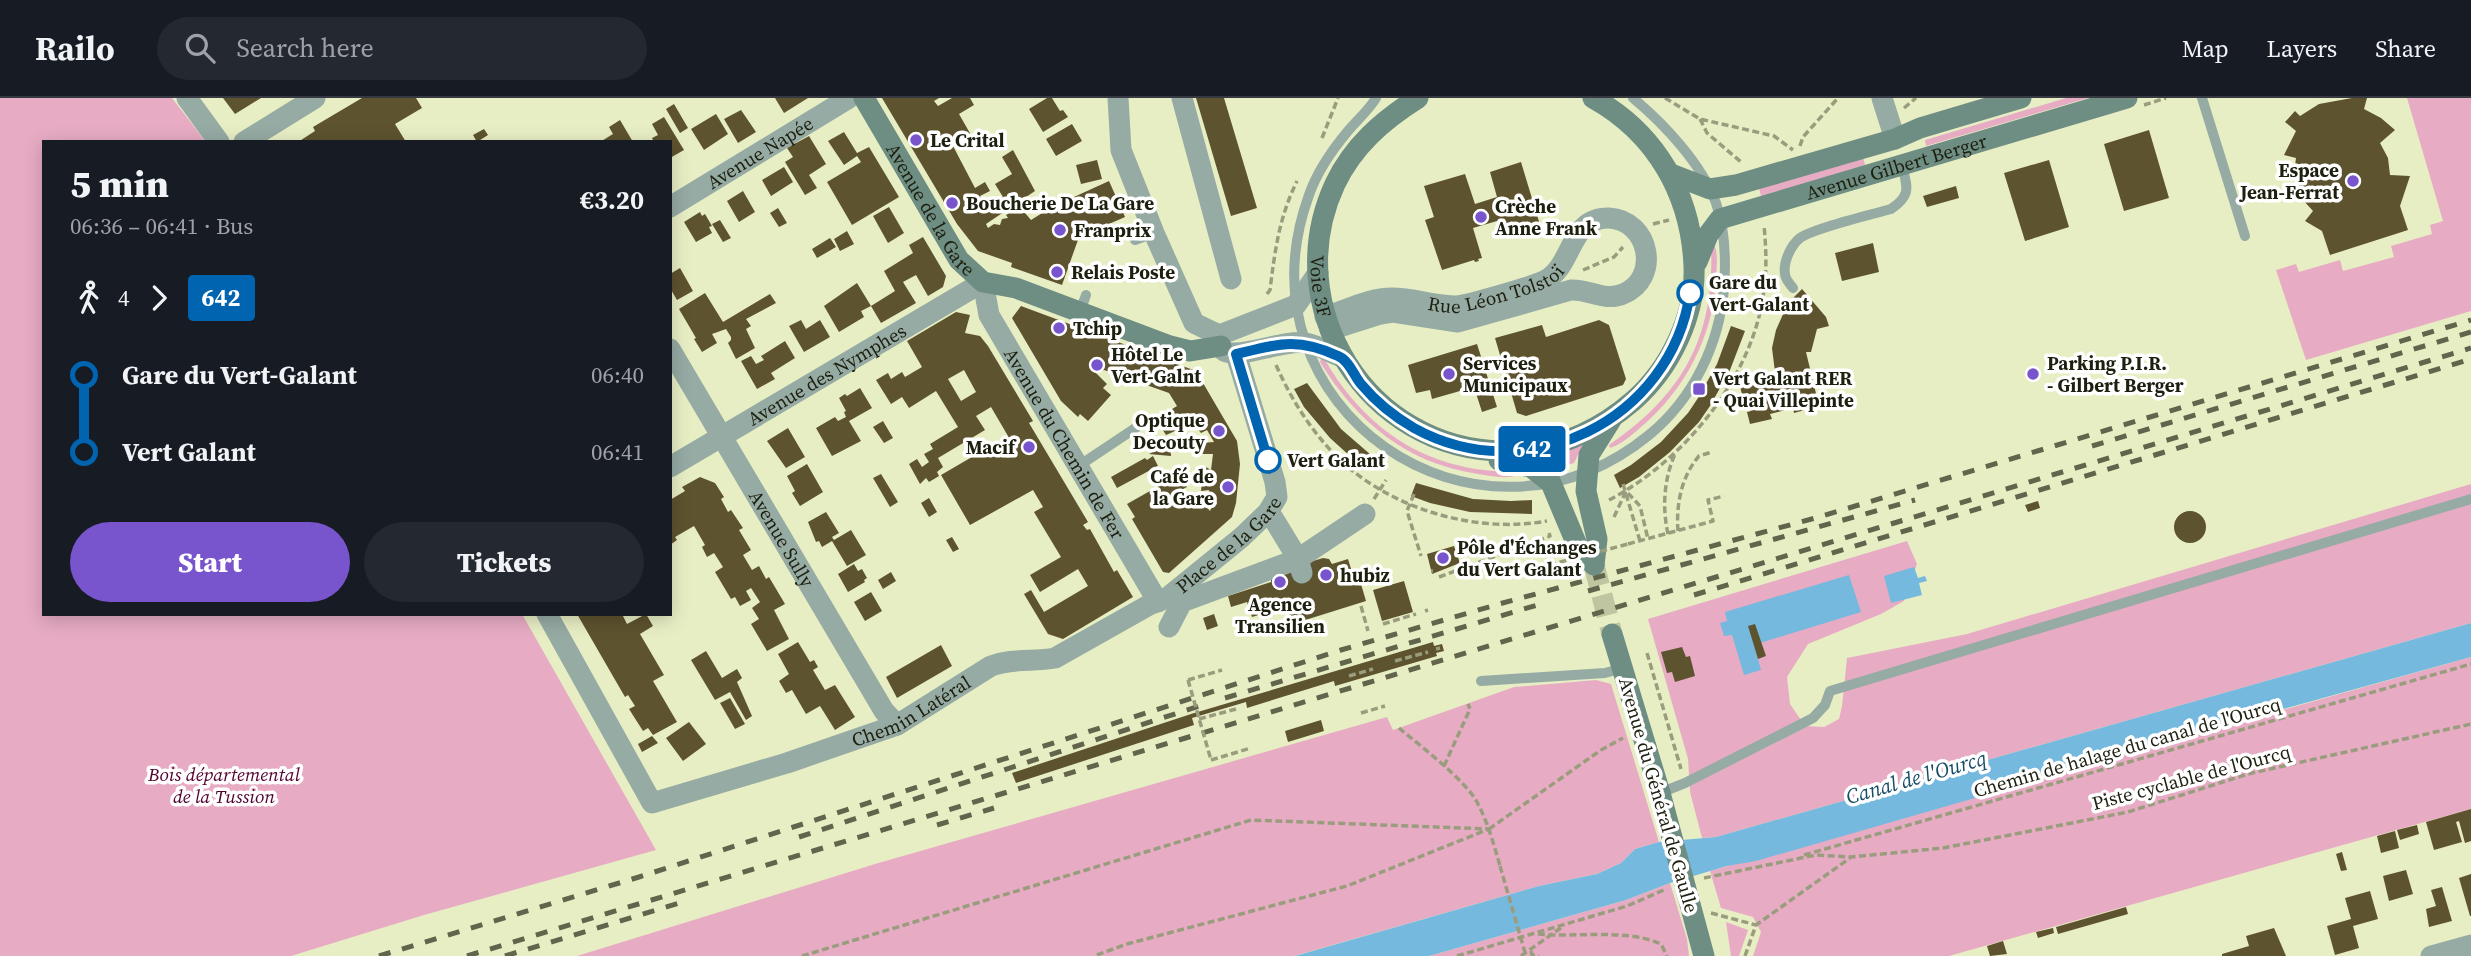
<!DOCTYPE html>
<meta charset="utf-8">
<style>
body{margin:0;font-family:"Source Serif 4",serif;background:#242831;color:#f1f3f6;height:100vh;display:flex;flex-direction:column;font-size:26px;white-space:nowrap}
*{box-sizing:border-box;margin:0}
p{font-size:23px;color:#9ea1a6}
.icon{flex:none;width:38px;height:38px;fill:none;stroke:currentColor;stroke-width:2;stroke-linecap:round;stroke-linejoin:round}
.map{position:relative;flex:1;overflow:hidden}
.sheet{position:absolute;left:42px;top:42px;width:630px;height:476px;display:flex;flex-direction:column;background:#171b24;border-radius:0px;box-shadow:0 4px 18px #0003}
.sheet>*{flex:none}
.badge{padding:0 14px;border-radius:5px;font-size:24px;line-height:46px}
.map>.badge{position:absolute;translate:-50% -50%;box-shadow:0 0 0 4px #fff}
.legs{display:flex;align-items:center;gap:10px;height:77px;padding:0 28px;font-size:23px}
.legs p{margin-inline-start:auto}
.headline{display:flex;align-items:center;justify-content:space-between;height:119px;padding:0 28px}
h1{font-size:38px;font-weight:800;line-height:52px}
.button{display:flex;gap:14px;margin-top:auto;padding:14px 28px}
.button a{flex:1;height:80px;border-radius:42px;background:#7854cd;color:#fff;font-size:28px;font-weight:800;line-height:80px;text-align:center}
.button a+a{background:#242831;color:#f1f3f6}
ul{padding:0 28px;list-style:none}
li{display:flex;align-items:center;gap:24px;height:77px;font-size:26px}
li i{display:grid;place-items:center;width:10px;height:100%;margin:0 9px;background:currentColor}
li i::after{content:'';width:18px;height:18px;margin:-9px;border:5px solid;border-radius:50%;background:#171b24}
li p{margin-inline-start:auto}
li:first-child i{background:linear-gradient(#0000 50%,currentColor 0)}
li:last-child i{background:linear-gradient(currentColor 50%,#0000 0)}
header{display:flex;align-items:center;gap:42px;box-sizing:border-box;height:98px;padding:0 35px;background:#171b24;border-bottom:2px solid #363941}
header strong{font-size:33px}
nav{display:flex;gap:38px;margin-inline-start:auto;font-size:24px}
.search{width:490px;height:63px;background:#242831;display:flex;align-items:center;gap:18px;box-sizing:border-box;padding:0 24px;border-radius:38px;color:#9ea1a6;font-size:26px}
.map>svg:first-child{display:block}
</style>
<header>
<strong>Railo</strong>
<div class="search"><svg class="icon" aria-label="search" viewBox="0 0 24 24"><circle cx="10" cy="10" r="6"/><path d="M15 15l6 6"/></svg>Search here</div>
<nav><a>Map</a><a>Layers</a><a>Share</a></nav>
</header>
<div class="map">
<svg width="2471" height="858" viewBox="0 0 2471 858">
<rect width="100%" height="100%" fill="#e8eec4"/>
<path fill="#e7acc4" d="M0,0H172L206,44H44V516H522L656,752L424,817L291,858H0Z
M2066,0H2088L1926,48L1925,42Z
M2407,0H2471V213L2306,262L2276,172L2296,166L2299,174L2340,162L2343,173L2394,159L2391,148L2432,136L2430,127L2443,123Z
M1863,59L1865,67L1761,98L1759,90Z
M1714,146C1719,157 1716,171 1716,183C1712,240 1685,292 1641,329C1632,337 1622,346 1610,350L1609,347C1683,296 1715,239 1711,147Z
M1321,261L1325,262C1355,314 1401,355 1461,368C1481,373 1501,373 1520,376C1509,382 1490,378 1478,376C1406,365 1358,325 1320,264Z
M1584,345L1574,365L1557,370L1548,362L1539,358Z
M2471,386V525L1716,739L1702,740L1690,694L1688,661L1648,521L1907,443L1917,466L1904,503L1881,516L1808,546L1787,579L1790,606L1805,628L1824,629L1839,621L1842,608L1847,560L1967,536Z
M2471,559V711L1949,858H1753L1761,834L1753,819L1721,810L1710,773Z
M1596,582L1611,586L1659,744L1635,751L1621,765L1597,776L1539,788L1294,858H577L875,766L1387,619L1393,632L1514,589Z
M1670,785L1687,841L1689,858H1429L1626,802Z
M1726,824L1748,832L1739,858H1731Z"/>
<path fill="#75b9df" d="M1914,469L1918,480L1925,478L1927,483L1919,485L1922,497L1891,505L1884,478Z
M1849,477L1861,514L1760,545L1749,528L1761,572L1744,577L1732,537L1724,538L1720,525L1727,523L1725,514Z
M2471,525V559L2280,612L1756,763L1727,768L1670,785L1626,802L1429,858H1295L1539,788L1597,776L1621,765L1635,751L1659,744L1716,739Z"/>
<path fill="#5e532f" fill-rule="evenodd" d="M223,0H261L235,16Z
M362,0H416L422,10L395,26L406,44H361L360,42L357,44H298L315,33L313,29Z
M775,0H808L784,15Z
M882,0H939L934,3L938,8L952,0H970L974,7L959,16L971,37L953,48L975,90L985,84L990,93L980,98L986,108L1003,99L995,86L1012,76L1002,59L1013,52L1035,93L986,126L988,130L994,126L1000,127L1002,121L1008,120L1006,117L1020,109L1031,122L1052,109L1109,83L1125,119L1079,139L1062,187L1011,169L1012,165L978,153L957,126Z
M1047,0H1052L1060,13L1063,12L1068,19L1043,34L1029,11Z
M1196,0H1224L1257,110L1231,118Z
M2352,0H2367L2364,11L2381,20L2395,32L2380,45L2388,60L2390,77L2410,78L2400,108L2408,132L2330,157L2322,133L2305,123L2313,113L2303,102L2297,89L2294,75L2296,60L2284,57L2296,33L2285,24L2295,13L2300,18L2319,6Z
M674,6L688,30L680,35L666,11Z
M741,12L756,34L738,45L724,21Z
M716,16L728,36L704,52L691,31Z
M664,19L684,52L670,60V44H654L652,40L658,37L652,26Z
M620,22L633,44H600L613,36L609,29Z
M1072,26L1082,43L1056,58L1046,41Z
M484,31L488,37L477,44L473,37Z
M2149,32L2169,100L2124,113L2104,46Z
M844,34L857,55L869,49L899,99L852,127L827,84L861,64L857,58L844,67L828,43Z
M809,38L826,66L809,77L817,90L805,97L785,64L793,59L787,50Z
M1097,62L1102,81L1081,86L1076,67Z
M2049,62L2069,129L2025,143L2004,75Z
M1521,64L1541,130L1510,140L1504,121L1473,130L1482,160L1478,161L1479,163L1475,164L1474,162L1442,172L1425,122L1434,119L1424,88L1465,76L1475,106L1497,99L1490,74Z
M784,69L793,84L771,98L762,82Z
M1956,88L1959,100L1927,109L1923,98Z
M743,93L755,114L739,124L727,103Z
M889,109L904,135L888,145L873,118Z
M778,110L787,125L779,129L770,115Z
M700,114L702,118L705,116L712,128L709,129L712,135L696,144L684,124Z
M720,122L731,140L723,144L712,126Z
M847,133L854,146L840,153L834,141Z
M923,139L946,178L943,189L928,198L916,177L903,184L916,205L881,225L871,208L895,193L884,173L913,155L909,147Z
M830,140L836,149L817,160L812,151Z
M1873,145L1879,174L1842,183L1835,155Z
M680,170L693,193L677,202L670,190V176Z
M857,185L871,208L861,213L864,219L839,234L824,208Z
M1802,191L1826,219L1829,228L1817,231L1811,254H1806L1819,308L1794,315L1793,310L1770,316L1772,321L1750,326L1747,314L1751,313L1747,300L1743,301L1740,288L1766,281L1765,277L1775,274L1772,250L1776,232L1788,205Z
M705,195L723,224L770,196L776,205L746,221L751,228L746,231L755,250L736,261L728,245L731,242V239L726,231L712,236L717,245L702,254L694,241L696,240L679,211Z
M1021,208L1196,273L1237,343L1240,366L1236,405L1232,419L1169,475L1163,474L1132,421L1135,419L1127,406L1180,376L1187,389L1183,391L1194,405L1199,400L1210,413L1214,404H1208L1209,392L1201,393L1204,368L1211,372L1213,356H1201L1200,345L1214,344L1207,332L1201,335L1193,325L1166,337L1156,321L1177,308L1169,295L1104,272L1096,275L1107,286L1103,290L1111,297L1088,323L1080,316L1078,319L1061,303L1012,220Z
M956,214L970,217L965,235L980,238L988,248L1033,323L1029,325L1088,424L1083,427L1087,432L1090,431L1114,474L1117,472L1133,499L1063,541L1048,536L1024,496L1031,492L1044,514L1088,488L1078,471L1040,494L1030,477L1061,459L1034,414L1043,409L1033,392L970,427L941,377L1008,338L991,309L976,318L985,332L938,360L943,369L937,374L939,378L929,384L926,380L920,386L909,366L917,361L922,369L929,364L924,356L933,351L930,346L958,329L936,293L909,310L902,299L891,306L876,282L888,275L891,281L902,274L905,279L922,269L907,243ZM964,272L976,294L961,303L948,281Z
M801,222L806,231L820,222L830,239L804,254L789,228Z
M1599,222L1609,227L1626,281L1623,287L1526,318L1517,315L1495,240L1542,227L1546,239Z
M1731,228L1745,233L1730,272L1710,308L1699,324L1670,354L1639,379L1620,390L1614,377L1631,367L1661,344L1688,315L1698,300L1717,266Z
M785,243L795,260L771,275L775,281L757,291L741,263L751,258L756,266L764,262L761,258Z
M1477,246L1497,309L1482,314L1474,289L1432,301L1430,292L1416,295L1408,267Z
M1307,285L1341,331L1371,357L1361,368L1330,340L1304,309L1294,291Z
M860,290L872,310L849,323L861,343L832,358L816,330L835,319L838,323L846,319L844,314L846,313L839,300L845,296L847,298Z
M883,323L893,340L884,345L873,329Z
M788,330L805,359L786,370L767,343Z
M1170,344L1171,358L1149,356Z
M1153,358L1158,368L1117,390L1111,379L1145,360L1147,362Z
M807,366L823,394L800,408L792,395L795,393L787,378Z
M881,376L898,404L890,409L873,380Z
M700,379L715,385L724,399L721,401L728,414L731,412L743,430L739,432L751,452L743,457L752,472L759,468L766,481L769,479L785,506L774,512L789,541L767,553L751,526L759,521L752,510L760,504L751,490L746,493L751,502L740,508L735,499L731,501L715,474L723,469L714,455L707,459L702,449L705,447L694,428L675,439L677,442L670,447V402L685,393L682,389Z
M1416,385L1473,401L1511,403L1532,402V416L1470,414L1430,405L1411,398Z
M929,400L937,414L929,419L921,405Z
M2038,403L2040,410L2028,414L2025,407Z
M2174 429a16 16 0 1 1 32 0a16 16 0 1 1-32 0Z
M826,414L839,435L832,439L834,442L851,432L866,457L847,468L832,443L822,449L819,443L816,444L808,424Z
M952,439L959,451L953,454L946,442Z
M1454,448L1460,465L1432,476L1427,456Z
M1323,460L1329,461L1332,466L1348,461L1356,487L1361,486L1366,503L1299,524L1298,520L1291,523L1286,509L1252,519L1247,504L1231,509L1228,498L1271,484V480L1276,474Z
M854,466L858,473L862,471L867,480L864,482L865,484L848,494L838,476Z
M891,474L896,483L883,491L878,482Z
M1404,483L1413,514L1382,523L1373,492Z
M871,494L882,513L865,523L854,504Z
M577,516H622L627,526L646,516L653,528L640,536L664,577L653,583L677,624L653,637L648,630L643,633L629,611L635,608L628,597L625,599Z
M1214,516L1218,528L1207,532L1203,520Z
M1755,526L1766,558L1758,561L1748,528Z
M798,544L810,564L814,562L818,569L813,572L825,592L835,587L855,619L835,632L820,608L806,616L792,592L786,595L779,583L789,576L778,556Z
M1433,544L1434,548L1442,546L1444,553L1436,555L1437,558L1335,588L1334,583L1247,610L1246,604L1192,620L1194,627L1016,685L1012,675L1191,616Z
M941,547L952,568L897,600L886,579Z
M1682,549L1686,559L1690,558L1695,578L1675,584L1672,574L1667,575L1661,554Z
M706,553L722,580L737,571L742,580L737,584L752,618L746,622L730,594L715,602L691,562Z
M730,600L745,626L735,631L720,605Z
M1321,622L1324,633L1288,644L1285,633Z
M689,624L706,646L683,663L666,640Z
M652,638L658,645L642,654L638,646Z
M2471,711V743L2465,745L2459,723L2456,724L2462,744L2434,752L2426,724Z
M2417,727L2419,736L2400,742L2397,732Z
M2395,733L2399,750L2381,755L2377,738Z
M2342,754L2347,772L2341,773L2336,756Z
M2406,772L2413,796L2389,803L2383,778Z
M2471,776V818H2470L2459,780Z
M2442,789L2452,823L2429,829L2426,811L2436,808L2431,792Z
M2370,793L2378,821L2353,828L2359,850L2335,857L2327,828L2351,821L2345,800Z
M2126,809L2128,816L2058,836L2056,829Z
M2053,830L2054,835L2038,840L2036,834Z
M2274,830L2286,858H2222V856L2249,848L2246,838Z
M2003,843L2007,856L1990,858L1987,848Z"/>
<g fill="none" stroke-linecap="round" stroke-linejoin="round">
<path stroke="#bfc5a0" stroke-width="21" stroke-dasharray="21 10" stroke-linecap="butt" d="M1594,467L1612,536"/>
<path stroke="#999d7d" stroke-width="3.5" stroke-dasharray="7 3.5" stroke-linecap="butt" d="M1665,0L1700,21L1774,38L1793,52
M2144,7L2166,0
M1904,10L1916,0
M1700,21L1707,35L1741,64
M1322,40L1338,0
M1800,48L1803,39L1838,0
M1653,126L1669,122
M1583,172L1614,159L1623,149
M1267,196L1270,192C1275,152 1279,120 1297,83
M1276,267C1291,301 1311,333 1338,360C1391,411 1475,436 1547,423
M1623,386L1640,443
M1414,396L1407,413L1421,458
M1374,401L1386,382
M1609,402C1684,363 1754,278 1764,192C1767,171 1766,149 1764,127
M1614,419L1626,393L1640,408L1648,441
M1678,433C1676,407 1681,379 1699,358L1712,354
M1668,436C1662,409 1664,381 1675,356
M1628,446L1713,423L1708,402L1724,398
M1431,473H1433
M1439,479L1545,440L1550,438L1549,435
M1361,508L1368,533
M1425,513L1428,512
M1383,526L1416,516
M1436,551L1440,550
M1647,555L1681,671
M1395,563L1428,554
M1349,578L1373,571
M1188,582L1222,572
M1361,615L1385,608
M1199,621L1236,611
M1399,630C1419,647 1467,683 1478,706C1488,725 1494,747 1500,768
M1211,662L1251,650
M1444,668L1470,611L1468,606
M1489,731L1601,652L1623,640
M1804,757L2471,566
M1704,780L1816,757L1851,759L1943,750L2128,714L2248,676L2471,626
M1711,815L1756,827
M1538,836C1577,840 1625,830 1661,846L1667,858
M1531,853L1532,857L1539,858
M802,858L1251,722L1489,731L1347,788L1127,846L1094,858
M1457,858L1627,808L1666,791
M1521,858L1562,829
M1745,858L1756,827L1850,760"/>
<path stroke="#96aba4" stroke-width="10" d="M1376,0C1369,12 1357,22 1348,33C1332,52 1317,74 1309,97C1232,309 1476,478 1649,337C1693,301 1719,247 1724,191C1726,164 1725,131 1716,105C1702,66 1664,26 1633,0
M2202,0L2245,138
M1135,142L1154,135
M1793,190C1790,186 1785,181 1785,176C1783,164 1791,147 1800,140C1814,130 1870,117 1891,111C1912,97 1907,89 1902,67
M1080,214L1086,197
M1077,369L1149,321
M1481,583L1605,575L1623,570
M1660,695L1685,685L1813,620L1825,607L1830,593L2471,401"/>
<g stroke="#96aba4" stroke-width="21">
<path d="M187,0L219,44"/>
<path d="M1118,0L1121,52L1154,135L1194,225L1221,238"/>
<path d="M1182,0L1231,181"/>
<path d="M1882,0L1895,41"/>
<path d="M244,44L315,0"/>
<path id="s1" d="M670,109L849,0"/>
<path id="s2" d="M1325,219C1347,212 1369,200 1392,200C1413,200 1435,208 1456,208C1465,208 1534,188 1544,183C1574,169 1568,119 1609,120C1650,122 1661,181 1623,196C1604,204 1590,191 1571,192L1458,224L1393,214L1380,216L1330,232"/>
<path d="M1221,238L1222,236L1296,207L1318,175"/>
<path id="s3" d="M670,251L884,613L897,627"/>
<path d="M1224,253C1241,262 1282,241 1306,245C1318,247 1331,255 1342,259"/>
<path id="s4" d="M670,369L983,184L989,217L1158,504"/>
<path d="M1273,420L1298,461L1302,475"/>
<path id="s5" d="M547,516L652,705L787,665L897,627L991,568C1012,560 1034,564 1055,560L1149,507L1167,500L1242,439L1268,414L1277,399L1275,384L1236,256"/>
<path d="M1169,529L1182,504L1298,461L1365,416"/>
<path d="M2431,858L2471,847"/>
</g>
<g stroke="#6e8d83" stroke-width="21">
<path id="s6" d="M864,0L959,162L983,184L1016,190L1170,248L1190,253L1221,248"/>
<path id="s7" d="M1418,0C1383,22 1353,48 1335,86C1278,209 1368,352 1503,353C1553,353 1596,335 1633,303C1670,271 1696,217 1694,168C1691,96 1656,35 1593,0"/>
<path d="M1671,76L1710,91L1736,87L1895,41L1920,30L2021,0"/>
<path id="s8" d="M1697,164L1708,137L1720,121L2127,0"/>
<path d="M1499,362L1531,369L1551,385L1577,447L1594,467"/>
<path d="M1594,467L1597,441L1586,393L1589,357L1611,322"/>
<path d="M1612,536L1660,695"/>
</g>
<path stroke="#62654c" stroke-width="5" stroke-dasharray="12 12" stroke-linecap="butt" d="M2092,348L2471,234
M1588,493L1915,402
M1694,497L2471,261
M1225,600L1544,505
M937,727L994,710
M799,739L1199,608
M379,858L639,779L1341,552L1499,506L1819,419L2471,222
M467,858L2471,250
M505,858L686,803"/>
<path stroke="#999d7d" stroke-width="3.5" stroke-dasharray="7 3.5" stroke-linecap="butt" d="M1519,475L1628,446
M1188,582L1211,662
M1500,768L1526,858"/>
<path stroke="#6e8d83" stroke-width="21" d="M1660,695L1704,858"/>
</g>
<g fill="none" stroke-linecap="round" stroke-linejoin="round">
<g stroke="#fff" stroke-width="16">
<path id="line-1" d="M1268,362L1236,256C1278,246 1297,239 1338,258C1349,262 1354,278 1361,286C1376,304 1395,319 1414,330C1528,393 1671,322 1690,195"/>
</g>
<use href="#line-1" stroke="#0064b0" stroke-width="10"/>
</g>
<g fill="#7854cd" stroke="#fff" stroke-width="2.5">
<circle cx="916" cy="42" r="7"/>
<circle cx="2353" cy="83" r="7"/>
<circle cx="952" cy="105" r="7"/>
<circle cx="1481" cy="119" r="7"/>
<circle cx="1060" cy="132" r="7"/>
<circle cx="1057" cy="174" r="7"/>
<circle cx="1059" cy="230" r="7"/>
<circle cx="1097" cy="267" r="7"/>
<circle cx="1449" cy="276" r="7"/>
<circle cx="2033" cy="276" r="7"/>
<rect x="1692" y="284" width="14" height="14" rx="3.5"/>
<circle cx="1219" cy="333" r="7"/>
<circle cx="1029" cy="349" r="7"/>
<circle cx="1228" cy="389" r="7"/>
<circle cx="1443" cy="460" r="7"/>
<circle cx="1326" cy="477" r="7"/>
<circle cx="1280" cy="484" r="7"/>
</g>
<g fill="#fff" stroke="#0064b0" stroke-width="3.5">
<circle cx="1690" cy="195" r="12"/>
<circle cx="1268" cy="362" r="12"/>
</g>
<g text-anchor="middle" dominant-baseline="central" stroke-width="7" stroke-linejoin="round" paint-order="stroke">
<g font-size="19" font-weight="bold" fill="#1d1f0f" stroke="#fff" text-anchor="start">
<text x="930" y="42">Le Crital</text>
<text x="2339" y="72" text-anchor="end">Espace<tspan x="2339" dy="22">Jean-Ferrat</tspan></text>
<text x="966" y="105">Boucherie De La Gare</text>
<text x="1495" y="108">Crèche<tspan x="1495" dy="22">Anne Frank</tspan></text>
<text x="1074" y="132">Franprix</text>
<text x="1071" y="174">Relais Poste</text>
<text x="1073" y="230">Tchip</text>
<text x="1111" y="256">Hôtel Le<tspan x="1111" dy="22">Vert-Galnt</tspan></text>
<text x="1463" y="265">Services<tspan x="1463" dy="22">Municipaux</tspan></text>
<text x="2047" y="265">Parking P.I.R.<tspan x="2047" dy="22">- Gilbert Berger</tspan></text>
<text x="1713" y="280">Vert Galant RER<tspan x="1713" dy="22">- Quai Villepinte</tspan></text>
<text x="1205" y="322" text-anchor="end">Optique<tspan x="1205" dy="22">Decouty</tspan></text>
<text x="1015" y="349" text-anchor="end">Macif</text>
<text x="1214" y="378" text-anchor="end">Café de<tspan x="1214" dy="22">la Gare</tspan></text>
<text x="1457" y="449">Pôle d'Échanges<tspan x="1457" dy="22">du Vert Galant</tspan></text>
<text x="1340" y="477">hubiz</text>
<text x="1280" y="506" text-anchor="middle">Agence<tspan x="1280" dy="22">Transilien</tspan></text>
</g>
<g font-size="19" fill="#1d1f0f" stroke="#fff">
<text stroke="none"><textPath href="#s1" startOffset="105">Avenue Napée</textPath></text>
<text stroke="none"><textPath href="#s8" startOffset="233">Avenue Gilbert Berger</textPath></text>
<text stroke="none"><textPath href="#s6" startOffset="130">Avenue de la Gare</textPath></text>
<text stroke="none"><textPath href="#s2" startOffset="177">Rue Léon Tolstoï</textPath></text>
<text stroke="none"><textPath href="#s7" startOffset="226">Voie 3F</textPath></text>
<text stroke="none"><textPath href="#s4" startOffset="182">Avenue des Nymphes</textPath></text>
<text stroke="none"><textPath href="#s4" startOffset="546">Avenue du Chemin de Fer</textPath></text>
<text stroke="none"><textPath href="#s3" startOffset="220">Avenue Sully</textPath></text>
<text stroke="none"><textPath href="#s5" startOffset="858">Place de la Gare</textPath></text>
<text stroke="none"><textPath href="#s5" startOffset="492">Chemin Latéral</textPath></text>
<text transform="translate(2127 649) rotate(-16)">Chemin de halage du canal de l'Ourcq</text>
<text transform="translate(2191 679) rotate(-15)">Piste cyclable de l'Ourcq</text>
<text transform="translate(1659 697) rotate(74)">Avenue du Général de Gaulle</text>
</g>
<g font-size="19" font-weight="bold" fill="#1d1f0f" stroke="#fff" text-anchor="start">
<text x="1709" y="184">Gare du<tspan x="1709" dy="22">Vert-Galant</tspan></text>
<text x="1287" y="362">Vert Galant</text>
</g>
<g font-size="19" font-style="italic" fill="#52012f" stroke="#fff">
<text x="224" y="676">Bois départemental<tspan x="224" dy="22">de la Tussion</tspan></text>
</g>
<g font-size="21" font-style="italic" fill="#164d67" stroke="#fff">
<text transform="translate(1916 679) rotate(-16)">Canal de l'Ourcq</text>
</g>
</g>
</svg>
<b class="badge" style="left:1532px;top:351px;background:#0064b0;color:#fff">642</b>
<section class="sheet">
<div class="headline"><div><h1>5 min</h1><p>06:36 – 06:41 · Bus</p></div><b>€3.20</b></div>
<div class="legs"><svg class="icon" aria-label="walk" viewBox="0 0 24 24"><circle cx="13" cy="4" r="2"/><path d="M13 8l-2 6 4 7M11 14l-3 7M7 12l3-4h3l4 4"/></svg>4<svg class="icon" aria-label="forward" viewBox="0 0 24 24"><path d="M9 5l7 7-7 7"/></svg><b class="badge" style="background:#0064b0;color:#fff">642</b></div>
<ul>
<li><i style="color:#0064b0"></i><b>Gare du Vert-Galant</b><p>06:40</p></li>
<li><i style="color:#0064b0"></i><b>Vert Galant</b><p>06:41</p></li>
</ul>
<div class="button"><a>Start</a><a>Tickets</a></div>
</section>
</div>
